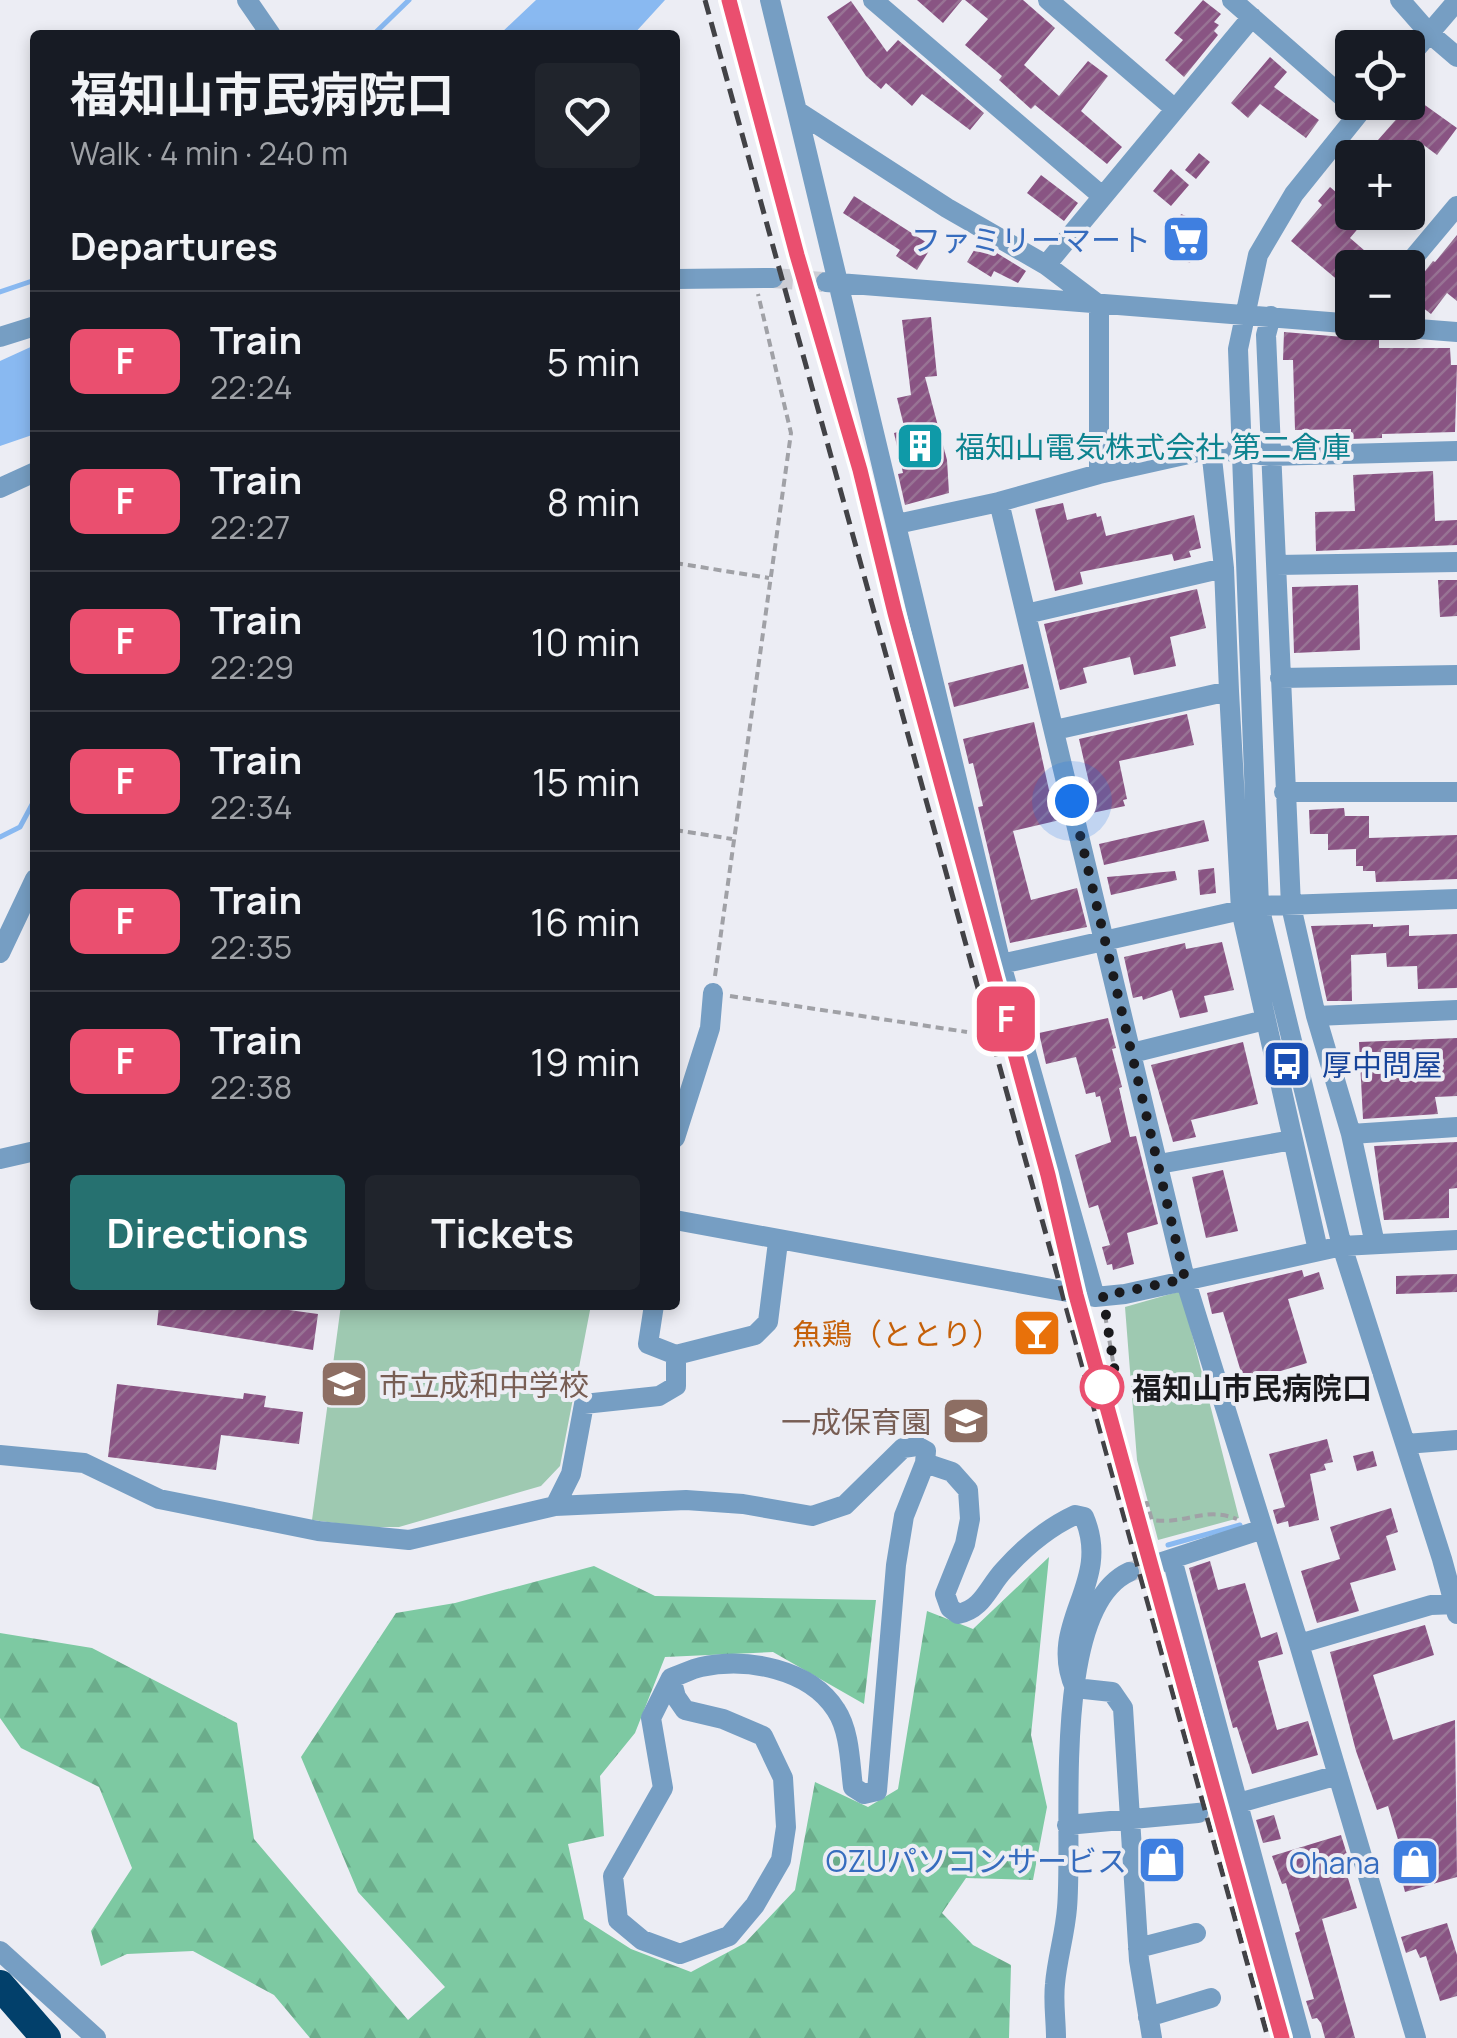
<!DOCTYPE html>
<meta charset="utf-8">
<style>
body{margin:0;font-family:Manrope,"Noto Sans JP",sans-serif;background:#20242c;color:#f1f3f6;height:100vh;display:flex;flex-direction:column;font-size:38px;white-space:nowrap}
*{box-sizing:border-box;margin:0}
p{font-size:32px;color:#9ea1a6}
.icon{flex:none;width:55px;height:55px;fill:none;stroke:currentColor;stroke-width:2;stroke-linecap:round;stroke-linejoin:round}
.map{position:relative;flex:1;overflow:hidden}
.side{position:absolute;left:30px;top:30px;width:650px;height:1280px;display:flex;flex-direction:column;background:#171b24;border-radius:10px;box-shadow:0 5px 15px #0003}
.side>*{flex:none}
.badge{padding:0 20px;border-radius:15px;font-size:35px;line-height:65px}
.fabs{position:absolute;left:1335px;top:30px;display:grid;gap:20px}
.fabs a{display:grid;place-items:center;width:90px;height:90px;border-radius:10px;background:#171b24;box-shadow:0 5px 15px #0003;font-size:50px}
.you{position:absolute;width:50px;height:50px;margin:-25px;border:8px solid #fff;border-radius:50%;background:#1a73e8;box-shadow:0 0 0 15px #1a73e833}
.map>.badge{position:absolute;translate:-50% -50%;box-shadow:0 0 0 5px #fff}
h2{padding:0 40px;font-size:38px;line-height:90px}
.round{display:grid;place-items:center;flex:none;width:105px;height:105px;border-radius:10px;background:#20242c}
.headline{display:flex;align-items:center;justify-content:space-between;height:170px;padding:0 40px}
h1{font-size:48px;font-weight:700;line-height:75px}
.action{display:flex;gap:20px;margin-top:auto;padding:20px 40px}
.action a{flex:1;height:115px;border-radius:10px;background:#267170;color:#fff;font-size:40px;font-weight:700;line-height:115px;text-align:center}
.action a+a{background:#20242c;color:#f1f3f6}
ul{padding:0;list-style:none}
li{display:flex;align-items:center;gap:30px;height:140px;padding:0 40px;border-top:2px solid #363941}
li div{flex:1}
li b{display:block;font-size:38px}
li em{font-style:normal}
li .badge{min-width:110px;font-weight:700;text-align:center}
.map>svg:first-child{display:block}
</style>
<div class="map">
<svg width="1457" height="2038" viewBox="0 0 1457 2038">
<defs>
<pattern id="forest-firs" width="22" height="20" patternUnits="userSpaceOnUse" patternTransform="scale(2.5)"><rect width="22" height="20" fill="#7dc9a2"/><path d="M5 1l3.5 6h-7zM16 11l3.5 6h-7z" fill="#6bac8b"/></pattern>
<pattern id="building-hatch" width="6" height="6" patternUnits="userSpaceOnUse" patternTransform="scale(2.5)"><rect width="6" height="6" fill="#895483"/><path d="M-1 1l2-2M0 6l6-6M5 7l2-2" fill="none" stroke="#987394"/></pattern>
</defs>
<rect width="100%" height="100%" fill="#ecedf4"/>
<path fill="#9ec9b1" d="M1181,1291L1239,1518L1158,1540L1137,1460L1125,1307Z
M341,1305H591L560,1466L541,1486L399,1527H366L312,1520Z"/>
<path fill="url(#forest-firs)" d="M1049,1557L1031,1735L1047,1807L1033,1880L966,1878L942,1913L973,1945L1011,1965L1009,2038H310L274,1995L193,1951L127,1954L101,1966L91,1931L132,1868L99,1787L21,1748L0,1718V1633L92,1648L237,1723L254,1839L408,2020L445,1987L358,1892L301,1757L396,1613L455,1603L594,1566L655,1596L876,1600L864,1704L773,1652L665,1657L635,1733L600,1776L604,1836L568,1844L584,1919L631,1949L691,1972L745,1943L795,1890L815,1782L868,1807L898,1789L927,1611L973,1629Z"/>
<path fill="#89b9f1" d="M536,0H665L633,35H499Z
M35,345V434L0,446V361Z"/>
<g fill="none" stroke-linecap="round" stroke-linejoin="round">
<path stroke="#89b9f1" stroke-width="5" d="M373,35L409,0
M0,292L35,280
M0,837L20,827L35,799
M1168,1545L1240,1525"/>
</g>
<path fill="url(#building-hatch)" d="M917,0H962L943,23Z
M965,0H1023L1055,28L1024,65L1059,96L1088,61L1108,76L1081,111L1122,147L1107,164L1035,105L1031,109L999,80L1002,76L965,45L988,19Z
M1203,0L1221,14L1214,22L1219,25L1214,31L1218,35L1184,77L1165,60L1183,40L1174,33Z
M851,1L887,52L898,40L984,113L970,130L922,94L912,106L886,83L881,89L866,76L827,17Z
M1270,57L1287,72L1274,87L1319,120L1306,138L1260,104L1248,118L1231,103Z
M1415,98L1457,128L1437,155L1417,140L1402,158H1397L1378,140Z
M1199,153L1210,162L1196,179L1185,170Z
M1171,169L1189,185L1171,206L1153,191Z
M1041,175L1078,203L1064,221L1027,193Z
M1330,187L1352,206V212H1372L1350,238L1372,257L1364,268H1352V292L1291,241L1322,205L1318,201Z
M854,196L932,246L917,270L896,256L900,250L843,213Z
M1181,214L1205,224L1190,263L1166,254Z
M1457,235V301L1447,293L1431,314L1422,307L1417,313L1408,305V300L1425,277L1422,275L1433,261L1435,262Z
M979,242L1026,271L1018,283L994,271L991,277L967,262Z
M931,317L937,376L925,377L947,460L949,493L905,505L898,474L903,473L894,433L905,430L897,398L911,395L902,320Z
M1284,332L1379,340V348H1450L1451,365H1457L1455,432L1382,434V438L1351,439V429L1295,430L1293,360H1283Z
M1433,471L1435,521L1457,520V545L1316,551L1315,512L1355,511L1353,475Z
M1063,503L1067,520L1096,513L1097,517L1101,516L1106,536L1194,515L1201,548L1189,551L1191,557L1174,561L1172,554L1080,572L1083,584L1055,591L1035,509Z
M1438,580H1457V616L1440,617Z
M1358,585L1360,650L1294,653L1292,587Z
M1197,589L1206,628L1170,637L1176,666L1134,675L1130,657L1083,668L1087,683L1060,690L1044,624Z
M1023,664L1029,688L954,707L948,683Z
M1187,714L1194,745L1119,761L1127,799L1123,800L1125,806L1092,813L1086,788L1090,787L1079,739Z
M1034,722L1049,790H1052L1060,820L1013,831L1031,900L1077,888L1087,927L1010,943L978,807L983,806L973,763L969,764L963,739Z
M1344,808L1345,816H1369V838L1457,835V879L1376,882L1375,871H1363V866H1356V849L1328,850V834H1310L1309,810Z
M1204,820L1209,841L1104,865L1099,844Z
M1214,868L1216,893L1200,895L1198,870Z
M1175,871L1177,880L1111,895L1107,877Z
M1373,924V927L1409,925V936L1457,934V988L1418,989L1417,966L1387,967L1386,953L1351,955L1352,1001H1327L1311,926Z
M1222,942L1234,990L1204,996L1208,1012L1180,1018L1172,990L1143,1000L1142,996L1133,998L1124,957L1185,943L1186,949Z
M1108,1018L1116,1048L1112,1049L1122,1087L1119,1088L1130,1137L1136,1136L1158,1224L1127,1233L1134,1264L1113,1270L1112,1264L1107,1265L1102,1247L1110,1245L1098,1205L1089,1208L1075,1155L1111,1142L1100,1096L1096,1097L1095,1092L1086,1094L1076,1057L1046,1064L1039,1033Z
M1457,1038V1096L1435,1097L1438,1114L1363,1119L1359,1042Z
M1243,1042L1258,1104L1191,1120L1196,1137L1173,1142L1151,1065Z
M1457,1142V1188L1449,1189V1218L1384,1220L1374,1146Z
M1223,1170L1238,1231L1206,1238L1192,1177Z
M1302,1270L1304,1277L1319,1272L1324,1289L1288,1299L1307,1363L1244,1382L1223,1312L1212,1314L1207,1293Z
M1457,1274V1292L1396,1294V1276Z
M159,1305H252L318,1314L313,1350L157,1325Z
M1027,1319L1048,1320V1346L1026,1345Z
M117,1384L243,1399L244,1393L266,1396L264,1407L303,1412L299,1444L221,1435L216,1470L108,1457Z
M1327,1439L1333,1462L1324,1464L1326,1470L1310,1474L1319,1520L1289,1527L1288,1521L1277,1524L1273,1510L1285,1507L1269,1454Z
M1373,1451L1377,1466L1357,1471L1353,1456Z
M1391,1508L1398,1532L1386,1536L1396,1570L1350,1583L1359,1611L1317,1623L1301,1571L1340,1559L1330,1527Z
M1210,1561L1218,1590L1245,1583L1261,1638L1277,1632L1283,1654L1258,1661L1277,1730L1308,1721L1318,1755L1252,1774L1237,1727L1233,1728L1189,1568Z
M1425,1625L1434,1655L1373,1675L1393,1740L1455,1720L1457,1877L1405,1892L1398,1865L1405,1863L1388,1806L1377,1810L1356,1751L1330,1652Z
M1274,1815L1281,1839L1263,1843L1256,1820Z
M1341,1835L1350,1864L1344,1865L1357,1908L1322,1919L1355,2038H1325L1321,2023L1317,2018L1312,2019L1306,2001L1314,1999L1295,1933L1300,1931L1286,1883L1282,1884L1272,1856Z
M1447,1923L1457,1955V1996L1440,2001L1426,1956L1420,1958L1416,1949L1406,1953L1401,1937Z"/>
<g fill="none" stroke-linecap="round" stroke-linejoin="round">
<path stroke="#cccdd4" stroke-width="20" stroke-dasharray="20 10" stroke-linecap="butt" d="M773,278L824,282
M1129,1572L1159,1563
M1198,1813L1226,1806"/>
<path stroke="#a0a1a6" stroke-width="4" stroke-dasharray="8 5" stroke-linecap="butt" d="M675,563L769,578
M675,830L732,839
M715,976L791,433L758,294
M730,996L967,1032
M1105,1315L1115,1373L1108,1374
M1143,1504L1147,1503L1152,1520C1186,1525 1204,1506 1237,1519"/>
<path stroke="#769ec3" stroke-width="20" d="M247,0L271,35
M770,0L797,111L947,208L1046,265L1099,305V474
M873,0L1102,196
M1048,0L1175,109
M1232,0L1360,112
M1400,0L1429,33L1457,57
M1408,58L1457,1
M1368,102L1294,194L1258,255L1238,349L1259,906L1342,1246L1442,1559L1457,1614
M797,111L1001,964L1095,1297
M1046,265L1252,17
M1405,268L1457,206
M675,279L773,278
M826,282L1457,332
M1271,316L1266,335L1291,906L1316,1016L1351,1134L1375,1244
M0,337L35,326
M1211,449L1224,568L1229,691
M0,488L35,472
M999,502L1185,1279L1299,1644L1416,2038
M897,524L999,502L1099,474L1211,449L1270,456L1457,451
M1277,565L1457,562
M1026,614L1224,568
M1280,678L1457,675
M1055,730L1229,691L1241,910L1318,1250
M1284,792H1457
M0,953L35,879
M1001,964L1259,906L1457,899
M1316,1016L1457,1010
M1132,1053L1265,1020
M1351,1134L1457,1127
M675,1138L710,1028L713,993
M0,1159L35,1151
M1159,1164L1292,1140
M675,1220L1095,1297L1125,1294L1342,1246L1457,1240
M654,1305L648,1344L676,1355L755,1335L768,1322L778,1242
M1406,1444L1457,1440
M0,1455L84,1463L159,1499L318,1531L409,1540L555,1506L686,1500L743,1504L812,1516L845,1505L903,1448L917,1446L926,1451L925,1463L904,1516L896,1565L877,1791L864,1794L853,1787C850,1764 850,1731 836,1710C810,1669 747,1657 701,1667C691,1669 681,1675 671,1678L651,1718L663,1788L613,1876L618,1920L642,1940L680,1954L729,1936L755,1905L781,1860L786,1827L783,1778L763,1736L723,1719L685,1710L676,1697L671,1678
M925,1463L952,1472L968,1490L970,1519L965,1544L945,1594L950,1608L958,1614C983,1609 988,1587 1004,1570C1023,1549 1049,1527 1075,1515L1084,1517C1113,1584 1046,1623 1075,1688
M555,1506L571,1474L584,1404L659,1396L676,1386V1355
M1172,1559L1301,2038
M1159,1563L1263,1529
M1299,1644L1431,1605L1457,1604
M1075,1688L1112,1692L1123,1708L1139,1960L1152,2038
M1228,1806L1338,1775
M1067,1825L1198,1813
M1138,1948L1196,1933
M0,1951L96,2038
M1148,2017L1211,1998
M1056,2038C1056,2020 1053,2002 1055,1984C1057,1959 1065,1934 1067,1908C1074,1833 1049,1609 1129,1572"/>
<path stroke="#02406b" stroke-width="30" d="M0,1985L46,2038"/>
<path stroke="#424246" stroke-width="5" stroke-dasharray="15 8" stroke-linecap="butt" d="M705,0L1268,2038
M729,0L797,255L861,470L895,613L1049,1175L1068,1257"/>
</g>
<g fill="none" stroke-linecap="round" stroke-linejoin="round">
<g stroke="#fff" stroke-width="22">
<path id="line" d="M729,0L797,255L860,470L895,613L1048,1175L1076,1295L1282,2038"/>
</g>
<use href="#line" stroke="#ea4f6f" stroke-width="15"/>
<path stroke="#1a1a1d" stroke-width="10" stroke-dasharray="0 18" d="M1072,801L1185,1279L1103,1296L1115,1373L1108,1374L1102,1387"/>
</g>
<defs>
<g id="supermarket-square" transform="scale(2.5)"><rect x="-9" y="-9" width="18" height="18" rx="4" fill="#3f7fe0" stroke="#ecedf4"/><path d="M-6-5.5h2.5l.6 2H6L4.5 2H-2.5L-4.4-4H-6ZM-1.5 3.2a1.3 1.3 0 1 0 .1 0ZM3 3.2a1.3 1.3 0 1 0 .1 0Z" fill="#fff"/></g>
<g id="building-square" transform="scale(2.5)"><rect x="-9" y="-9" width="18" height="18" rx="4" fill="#0f9aa8" stroke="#ecedf4"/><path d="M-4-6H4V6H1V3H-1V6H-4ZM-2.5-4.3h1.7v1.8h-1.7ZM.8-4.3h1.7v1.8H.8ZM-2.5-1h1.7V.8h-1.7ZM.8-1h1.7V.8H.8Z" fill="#fff"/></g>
<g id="bus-square" transform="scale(2.5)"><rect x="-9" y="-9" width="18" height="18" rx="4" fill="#1a4fb4" stroke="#ecedf4"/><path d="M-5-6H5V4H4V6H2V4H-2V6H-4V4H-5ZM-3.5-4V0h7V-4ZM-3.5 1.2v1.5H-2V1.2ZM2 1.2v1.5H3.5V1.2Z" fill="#fff"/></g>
<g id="bar-square" transform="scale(2.5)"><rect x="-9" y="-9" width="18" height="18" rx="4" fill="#e8710a" stroke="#ecedf4"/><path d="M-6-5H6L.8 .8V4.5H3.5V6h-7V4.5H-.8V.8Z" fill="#fff"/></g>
<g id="school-square" transform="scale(2.5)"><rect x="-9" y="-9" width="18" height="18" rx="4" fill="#8d6e63" stroke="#ecedf4"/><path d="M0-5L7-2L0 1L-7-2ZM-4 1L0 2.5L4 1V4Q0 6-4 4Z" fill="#fff"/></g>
<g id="shop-square" transform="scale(2.5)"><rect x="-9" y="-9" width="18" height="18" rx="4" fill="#3f7fe0" stroke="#ecedf4"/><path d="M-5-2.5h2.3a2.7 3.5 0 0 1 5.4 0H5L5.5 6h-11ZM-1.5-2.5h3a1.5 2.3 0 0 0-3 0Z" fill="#fff"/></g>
</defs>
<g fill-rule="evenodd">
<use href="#supermarket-square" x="1186" y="239"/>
<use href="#building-square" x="920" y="446"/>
<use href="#bus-square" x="1287" y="1064"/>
<use href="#bar-square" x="1037" y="1333"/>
<use href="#school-square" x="344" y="1384"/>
<use href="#school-square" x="966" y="1421"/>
<use href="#shop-square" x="1162" y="1860"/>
<use href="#shop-square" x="1415" y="1862"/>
</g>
<circle fill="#fff" stroke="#ea4f6f" stroke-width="5" cx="1102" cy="1387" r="20"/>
<g text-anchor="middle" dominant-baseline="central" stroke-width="8" stroke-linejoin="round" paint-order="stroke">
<g font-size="30" fill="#366cbe" stroke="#ecedf4" text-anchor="end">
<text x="1151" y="239">ファミリーマート</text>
<text x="1127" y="1860">OZUパソコンサービス</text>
<text x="1380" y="1862">Ohana</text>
</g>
<g font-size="30" fill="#0d838f" stroke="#ecedf4" text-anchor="start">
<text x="955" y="446">福知山電気株式会社 第二倉庫</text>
</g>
<g font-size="30" fill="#164399" stroke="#ecedf4" text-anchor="start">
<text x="1322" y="1064">厚中問屋</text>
</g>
<g font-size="30" fill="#c56008" stroke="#ecedf4" text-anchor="end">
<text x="1002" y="1333">魚鶏（ととり）</text>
</g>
<g font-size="30" fill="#785e54" stroke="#ecedf4" text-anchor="start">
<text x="379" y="1384">市立成和中学校</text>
<text x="931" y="1421" text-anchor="end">一成保育園</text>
</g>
<g font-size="30" font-weight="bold" fill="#1a1a1d" stroke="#ecedf4" text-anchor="start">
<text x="1132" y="1387">福知山市民病院口</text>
</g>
</g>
</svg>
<div class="fabs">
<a><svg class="icon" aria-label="locate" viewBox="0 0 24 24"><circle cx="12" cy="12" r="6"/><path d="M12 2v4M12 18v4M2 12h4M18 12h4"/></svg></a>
<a>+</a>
<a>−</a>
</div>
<div class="you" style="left:1072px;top:801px"></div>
<b class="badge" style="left:1006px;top:1019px;background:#ea4f6f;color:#fff">F</b>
<section class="side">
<div class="headline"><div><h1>福知山市民病院口</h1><p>Walk · 4 min · 240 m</p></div><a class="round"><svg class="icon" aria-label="heart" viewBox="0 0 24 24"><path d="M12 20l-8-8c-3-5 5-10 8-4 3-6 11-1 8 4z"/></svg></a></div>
<h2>Departures</h2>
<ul>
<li><span class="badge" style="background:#ea4f6f;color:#fff">F</span><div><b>Train</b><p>22:24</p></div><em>5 min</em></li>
<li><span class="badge" style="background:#ea4f6f;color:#fff">F</span><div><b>Train</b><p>22:27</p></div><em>8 min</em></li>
<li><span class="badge" style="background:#ea4f6f;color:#fff">F</span><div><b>Train</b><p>22:29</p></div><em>10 min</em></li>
<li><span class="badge" style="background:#ea4f6f;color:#fff">F</span><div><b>Train</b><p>22:34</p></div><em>15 min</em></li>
<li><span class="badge" style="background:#ea4f6f;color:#fff">F</span><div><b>Train</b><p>22:35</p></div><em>16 min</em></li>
<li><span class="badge" style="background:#ea4f6f;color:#fff">F</span><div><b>Train</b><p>22:38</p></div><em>19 min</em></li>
</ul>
<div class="action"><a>Directions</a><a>Tickets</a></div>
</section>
</div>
